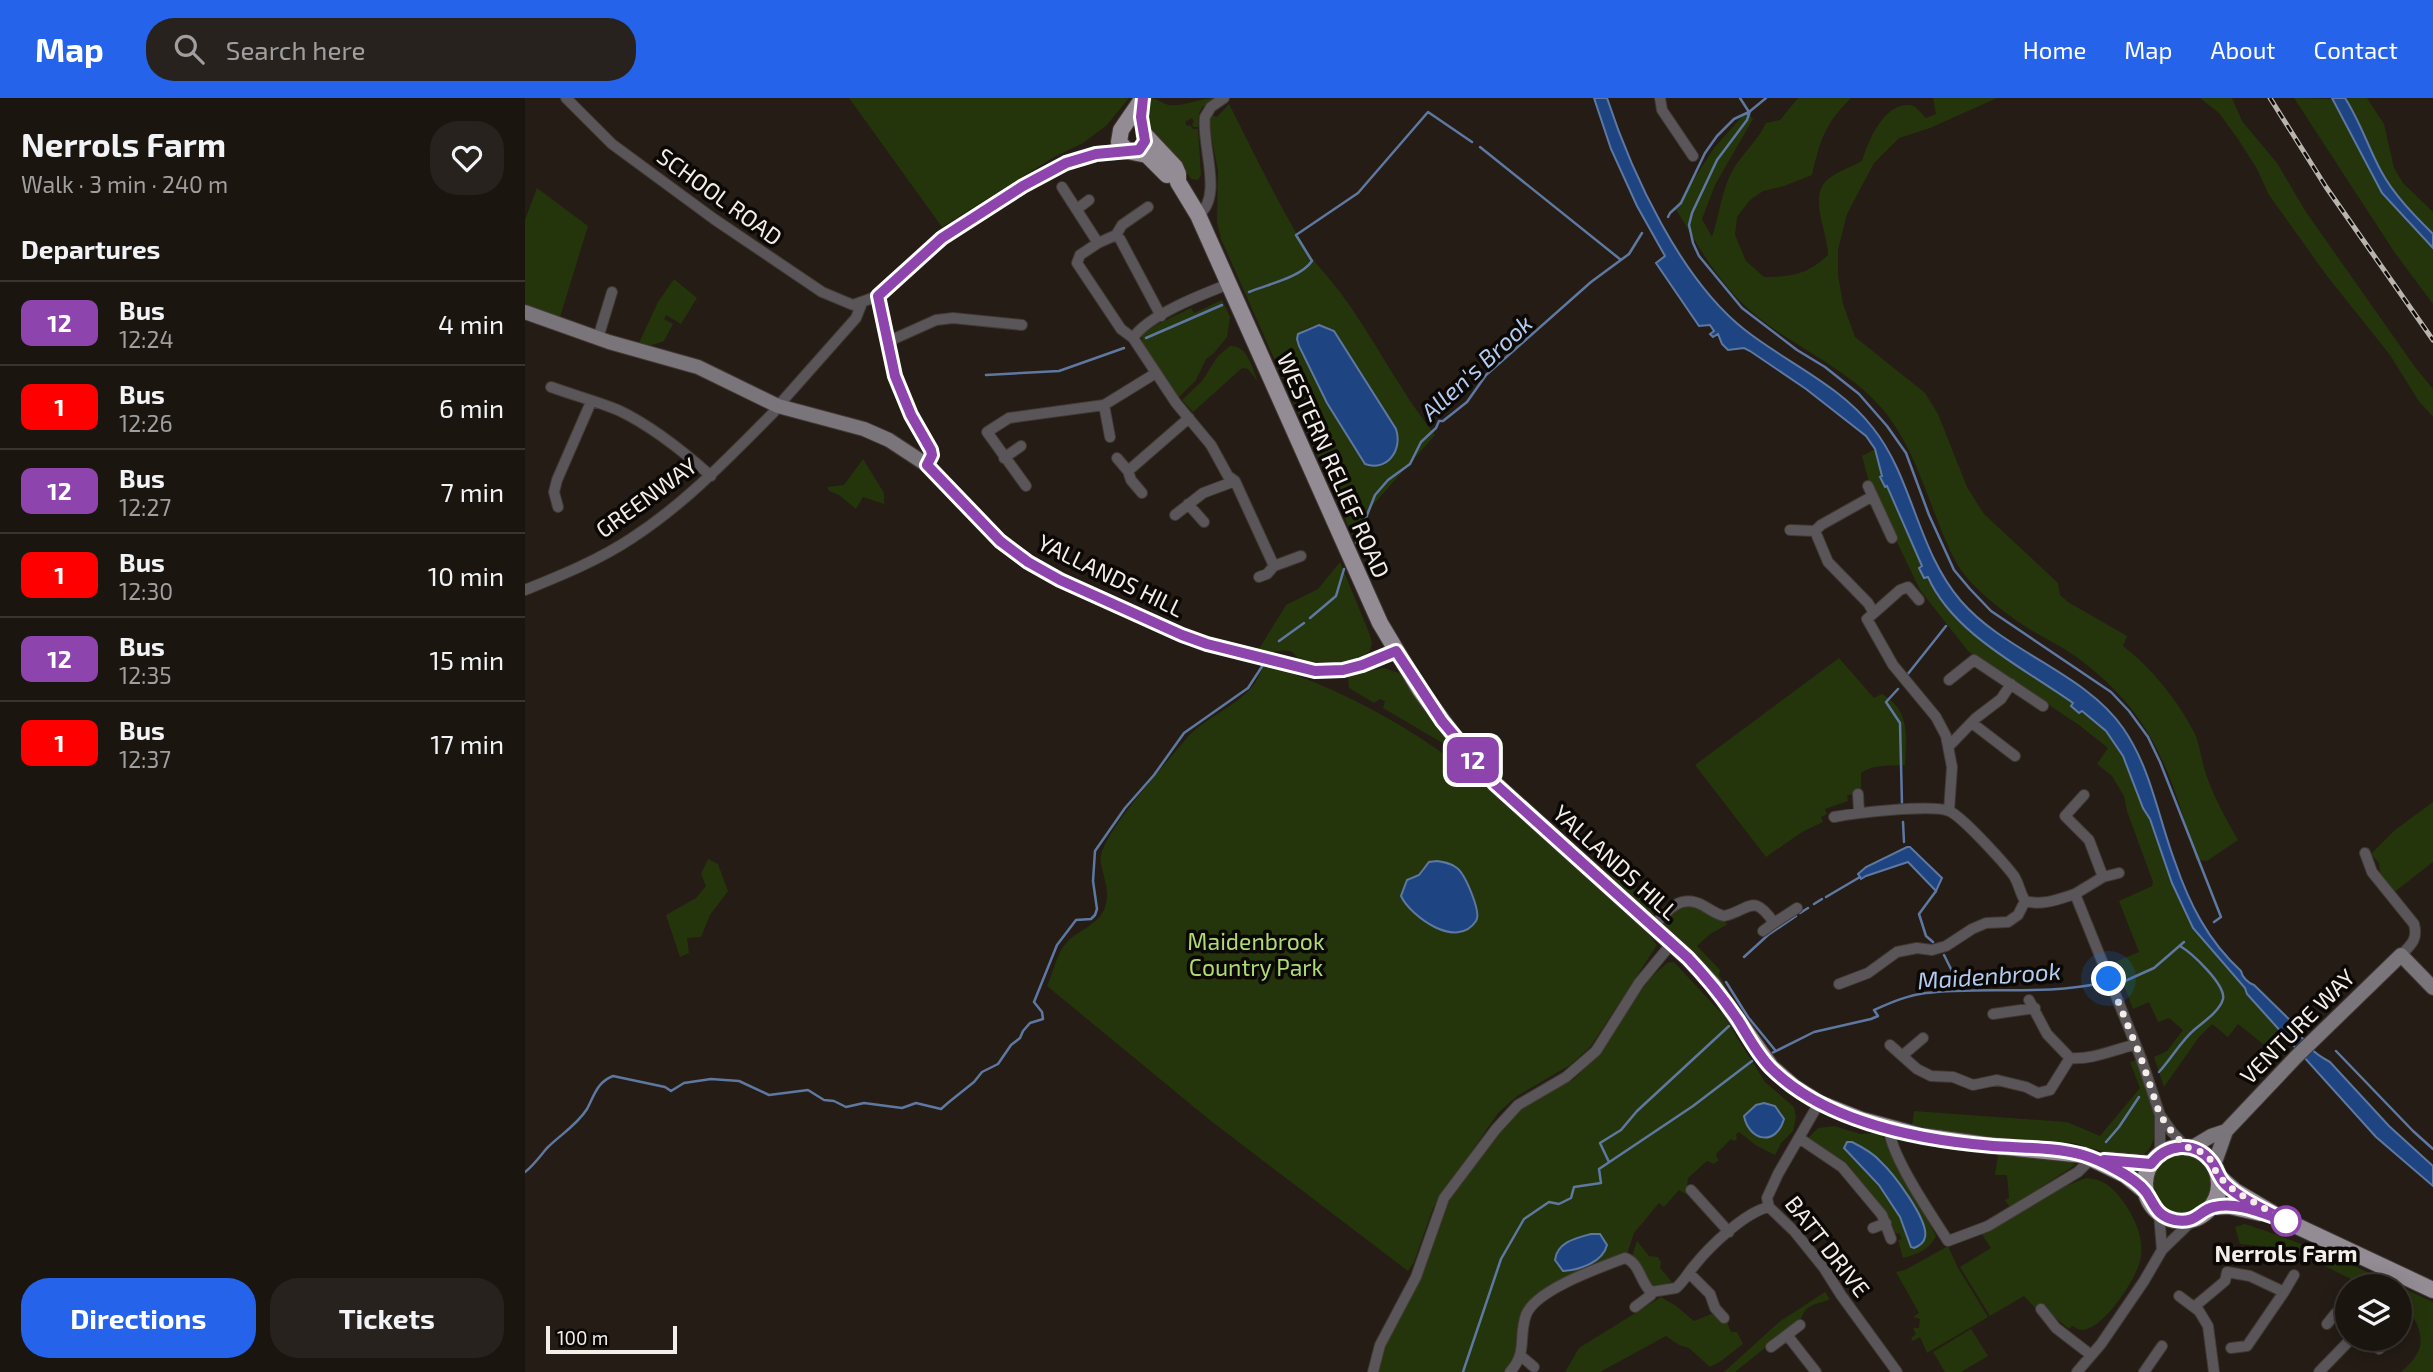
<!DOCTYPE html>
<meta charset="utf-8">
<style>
body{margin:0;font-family:"Exo 2",sans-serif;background:#28221e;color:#f1f3f6;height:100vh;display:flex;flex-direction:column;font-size:26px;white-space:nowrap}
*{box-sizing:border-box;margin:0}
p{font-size:23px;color:#a09f9f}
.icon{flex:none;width:38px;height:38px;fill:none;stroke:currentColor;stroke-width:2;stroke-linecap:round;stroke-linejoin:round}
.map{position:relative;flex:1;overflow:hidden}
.sheet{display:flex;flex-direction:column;background:#1b1510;width:525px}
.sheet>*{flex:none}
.badge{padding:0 14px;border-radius:10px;font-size:24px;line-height:46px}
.tools{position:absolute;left:1810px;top:1176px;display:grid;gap:14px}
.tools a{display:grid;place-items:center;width:77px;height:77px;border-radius:50%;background:#1b1510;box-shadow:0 4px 18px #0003,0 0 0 2px #393430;font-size:35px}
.scale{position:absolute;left:21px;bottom:18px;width:131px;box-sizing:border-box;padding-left:7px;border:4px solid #f3eee9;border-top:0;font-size:19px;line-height:24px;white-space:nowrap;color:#f3eee9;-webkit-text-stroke:5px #0b0805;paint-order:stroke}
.you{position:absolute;width:35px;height:35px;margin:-18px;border:5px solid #fff;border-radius:50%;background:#1a73e8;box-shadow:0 0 0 10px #1a73e833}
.map>.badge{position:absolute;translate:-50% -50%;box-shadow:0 0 0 4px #fff}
h2{padding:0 21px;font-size:26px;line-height:63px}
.round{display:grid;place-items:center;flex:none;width:74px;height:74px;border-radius:28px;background:#28221e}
.overview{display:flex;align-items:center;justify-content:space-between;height:119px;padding:0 21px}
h1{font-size:33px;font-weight:700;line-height:52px}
.cta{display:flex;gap:14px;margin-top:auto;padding:14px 21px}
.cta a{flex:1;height:80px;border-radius:28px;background:#2563eb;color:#fff;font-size:28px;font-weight:700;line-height:80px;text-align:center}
.cta a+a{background:#28221e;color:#f1f3f6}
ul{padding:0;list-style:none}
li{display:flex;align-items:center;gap:21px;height:84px;padding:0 21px;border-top:2px solid #393430}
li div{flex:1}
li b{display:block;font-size:26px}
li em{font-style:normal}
li .badge{min-width:77px;font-weight:700;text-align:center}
header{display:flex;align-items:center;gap:42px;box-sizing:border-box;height:98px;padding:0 35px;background:#2563eb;color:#fff}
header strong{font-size:33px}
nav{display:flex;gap:38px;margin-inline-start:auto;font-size:24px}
.search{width:490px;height:63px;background:#28221e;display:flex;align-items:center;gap:18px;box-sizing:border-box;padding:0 24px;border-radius:28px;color:#a09f9f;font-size:26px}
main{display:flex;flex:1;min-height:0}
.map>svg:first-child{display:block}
</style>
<header>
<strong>Map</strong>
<div class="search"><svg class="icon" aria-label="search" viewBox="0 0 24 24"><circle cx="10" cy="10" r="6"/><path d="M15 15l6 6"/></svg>Search here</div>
<nav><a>Home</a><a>Map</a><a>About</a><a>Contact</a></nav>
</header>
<main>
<section class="sheet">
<div class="overview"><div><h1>Nerrols Farm</h1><p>Walk · 3 min · 240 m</p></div><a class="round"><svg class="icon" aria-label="heart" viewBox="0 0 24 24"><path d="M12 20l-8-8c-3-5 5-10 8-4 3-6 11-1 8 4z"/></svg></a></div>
<h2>Departures</h2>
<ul>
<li><span class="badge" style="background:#8e44ad;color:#fff">12</span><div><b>Bus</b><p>12:24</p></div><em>4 min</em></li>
<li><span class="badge" style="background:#f00;color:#fff">1</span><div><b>Bus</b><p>12:26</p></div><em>6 min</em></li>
<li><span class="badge" style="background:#8e44ad;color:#fff">12</span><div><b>Bus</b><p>12:27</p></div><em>7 min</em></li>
<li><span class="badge" style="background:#f00;color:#fff">1</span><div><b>Bus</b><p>12:30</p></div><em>10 min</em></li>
<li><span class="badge" style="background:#8e44ad;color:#fff">12</span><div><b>Bus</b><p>12:35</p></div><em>15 min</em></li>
<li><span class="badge" style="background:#f00;color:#fff">1</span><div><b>Bus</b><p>12:37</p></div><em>17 min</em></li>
</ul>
<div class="cta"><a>Directions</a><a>Tickets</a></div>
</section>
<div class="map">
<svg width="1908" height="1274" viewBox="0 0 1908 1274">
<rect width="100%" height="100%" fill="#241c15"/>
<path fill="#25350b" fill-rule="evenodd" d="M324,0H604L581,28L558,45L529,59L417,129Z
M624,0C633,0 637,6 645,7C656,9 676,0 690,0L682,9L678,8L674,15L673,29H668L667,26L669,24L667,20L660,24L662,28L665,27L668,31H673L676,77L673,82L666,81L649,56L644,59L634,48L639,44L636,41L631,44C620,29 620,17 624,0Z
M1273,0H1326C1300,26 1295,42 1287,77L1259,88L1238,93L1225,102L1212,119L1210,137L1221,163L1239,179C1267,179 1283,176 1303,157C1303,135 1283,99 1302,82C1311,74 1326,69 1337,63C1343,44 1360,0 1389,8C1393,11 1398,17 1401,20L1411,16L1408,0H1472L1405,30L1374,40L1349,65L1322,116L1313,152V177L1318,206L1330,239L1400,295L1413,316L1442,389L1459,416L1533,485L1535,497L1543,504L1602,538L1598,548C1628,571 1653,603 1670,636C1675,648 1676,661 1680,673C1688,698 1700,719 1713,742L1682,763L1671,762C1646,674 1628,614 1550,558C1532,545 1512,537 1495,525C1475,511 1450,492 1436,472C1427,459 1421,443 1415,429C1399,389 1387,348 1360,314C1322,267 1260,247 1217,205C1189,178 1170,142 1150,110L1189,50L1222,13L1228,21L1190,87L1177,121L1187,139C1195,116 1196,92 1209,70C1219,54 1233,42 1241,25L1255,22Z
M1675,0H1707L1717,23L1752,65L1781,114L1890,269L1908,291V319L1893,302L1865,257L1802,178L1744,97L1732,71L1713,41L1694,15Z
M1769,0L1808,1L1857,95L1908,150V206L1870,155Z
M1820,0H1842L1859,26L1869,70L1878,85L1908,114V136C1890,116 1869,97 1856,73C1843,49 1836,22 1820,0Z
M704,6C728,53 751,102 779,148C789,165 803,178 815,194C849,240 874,292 910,337L847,408L831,445L696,141L692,124L693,73L684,26L687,17L692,19ZM789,228L809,233L871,331C874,361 867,364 839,366L802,305L772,241L778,232Z
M12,90L63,128L35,219L0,206V122Z
M149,181L172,200L156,226L141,217L139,221L148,226L139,243L124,248L114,245L133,204Z
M697,202L705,219L702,239L689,255L681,261L671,282L654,299L617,244V237L631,227L666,210L669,215Z
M705,248C723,247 727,270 733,284L723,271L717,270L668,314L657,302L677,283L693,258Z
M1350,351L1357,378L1397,469L1394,470L1402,479L1412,498L1439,528L1548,606L1547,607L1581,633L1598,658L1618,710L1625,721L1634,749L1668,830L1765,944L1750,960L1743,950L1713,926L1703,939L1687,926L1674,939L1639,989L1629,959L1642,953L1658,932L1644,920L1633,924L1624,904L1608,911L1590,864L1614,854L1594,803L1627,788L1628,784L1602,713L1599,698L1587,678L1572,666L1583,650L1554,627L1443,553L1395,492L1345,388L1337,358Z
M338,361L359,395V406L338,399L331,411L314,397L304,393L302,389L319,387Z
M815,464L845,537L847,545L845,553C829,567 794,567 775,561C771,559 770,556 767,554C761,551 750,553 745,555L734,551L761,507L793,491Z
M1314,560L1349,600L1357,596C1386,613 1381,638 1380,667C1365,668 1349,666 1336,675V696L1322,697L1323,703L1300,711L1302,716L1296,719L1298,724L1277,734L1241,759L1170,667Z
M738,566C815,589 890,631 952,681C988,710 1021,742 1055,774C1079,796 1113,821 1132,847L1066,948L1045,967L992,998L973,1015L908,1110L889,1164L883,1173L686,1023L522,888C528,875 532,854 542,844C553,832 574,827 580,809C587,789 573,770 576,757C582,730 640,667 660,642C683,614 731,604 738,566ZM899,768L937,775L940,780L953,814L930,833C908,833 885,818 876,797L886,779L894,777Z
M859,570L874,575L952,678L927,659L919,646L858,610L860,603L855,601L849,605L824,590L823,577Z
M1908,704V764L1868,795L1856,781L1854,765L1846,756L1870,732Z
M183,761L193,766L203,793L185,817L176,839L162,840L164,855L155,859L141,817L171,800L181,788L176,776Z
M1070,766L1086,777L1130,798L1129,805L1133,811L1128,818Z
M1163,805L1203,826L1185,836L1172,848L1195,872L1194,877L1202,890L1166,851L1138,826L1148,810Z
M1149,864L1198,917L1240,984L1269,1009L1271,1019L1268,1033L1256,1045L1250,1057L1232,1048L1214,1034L1211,1036L1212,1041L1209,1043L1206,1041L1192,1055L1191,1058L1194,1062L1189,1066L1182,1063L1163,1080L1161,1096L1154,1092L1139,1109L1134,1105L1109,1135L1102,1156L1009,1201L988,1265L979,1274H854L858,1250L922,1103L992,1012L1049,981L1071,959L1125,880L1142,865ZM1239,1005L1250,1008L1257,1015L1255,1032L1244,1040L1219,1018L1231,1007ZM1079,1141L1081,1151L1032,1167L1030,1156Z
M1611,962C1620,987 1647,1043 1614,1059L1586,1056L1549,1045L1476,1042L1387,1028L1389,1013L1542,1024L1575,1038L1615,990L1605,964Z
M1309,1028L1335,1036L1351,1035L1358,1038L1411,1138C1404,1152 1393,1156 1378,1160L1373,1142L1377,1141L1374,1135L1370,1136L1365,1121L1322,1065L1283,1040L1293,1030ZM1319,1050L1374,1085L1400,1132L1397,1146L1389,1150L1386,1149L1375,1119L1354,1087Z
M1628 1086a29 29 0 1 1 58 0a29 29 0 1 1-58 0Z
M1473,1057L1548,1064L1550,1067L1485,1109L1480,1102L1484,1100L1482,1077H1470Z
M1561,1080C1582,1082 1588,1090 1600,1106C1611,1123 1620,1142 1615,1163C1611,1181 1578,1232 1557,1232C1554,1232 1550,1229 1547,1228L1544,1231L1527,1217L1521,1207L1512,1212L1499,1198L1465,1218L1435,1169L1466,1150L1456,1135L1533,1091Z
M1720,1126C1785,1147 1846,1175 1908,1204V1274H1876C1882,1269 1888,1263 1892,1256C1902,1238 1890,1216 1874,1206V1188H1840L1796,1166L1754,1150L1715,1146L1710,1129Z
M1112,1143L1124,1158L1133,1159L1136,1164L1135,1170L1147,1184L1128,1190L1112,1161L1107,1158Z
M1423,1148L1433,1170L1463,1219L1402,1255L1395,1239L1388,1243L1386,1240L1391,1236L1388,1230H1394L1395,1221L1388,1219L1394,1215L1371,1174L1380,1172Z
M1300,1194L1305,1201C1292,1207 1281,1205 1276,1221L1210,1274H1199L1254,1224Z
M1136,1199L1151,1208L1169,1223L1189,1215L1202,1224L1206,1234H1212L1218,1246L1196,1263L1185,1269L1164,1250L1154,1247L1141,1238L1075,1274H1040L1054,1250Z
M1446,1231L1463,1258L1436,1274H1420L1408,1254Z"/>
<path fill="#1e4582" stroke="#5e78a1" stroke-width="2" d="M1069,0H1082C1107,76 1156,182 1220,232C1262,265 1315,287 1348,330C1388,380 1392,452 1436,503C1480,554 1560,575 1598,630C1626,670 1633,719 1650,764C1664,805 1683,843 1716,873C1717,879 1723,885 1729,887L1774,931C1777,946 1792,957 1805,964L1864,1028L1908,1068V1088L1851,1039L1722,896L1720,890L1668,830L1647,785L1625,721L1618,710L1598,658L1581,633L1557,613L1554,615L1546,608L1548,605C1499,570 1428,536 1403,479L1399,480L1394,470L1397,468L1362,388L1360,389L1355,379L1357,378L1350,351L1341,338L1281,291L1225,253L1219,250L1203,252L1197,246L1193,236L1188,239L1185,236L1189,233L1185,227L1174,228L1131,165L1140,158L1112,108L1086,51Z
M1807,0H1820C1835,23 1843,49 1856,73C1869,97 1889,117 1908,136V150L1857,95Z
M794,227L809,233L871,331C878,352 862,374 840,366L802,305L774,248L772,241L773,236Z
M1382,749H1385L1417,780L1411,793L1383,764L1341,778L1336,781L1333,776L1341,769Z
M912,763C919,764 926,765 932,770C940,776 957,815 951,823C932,852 886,819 876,798L882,782L894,777L904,764Z
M1239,1005L1250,1008L1259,1021C1251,1049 1224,1043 1219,1018L1231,1007Z
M1322,1044H1327C1337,1049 1348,1055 1355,1063C1368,1075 1404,1122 1400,1139C1399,1145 1394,1148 1389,1150L1386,1149L1375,1119L1354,1087L1319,1050Z
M1066,1136H1075L1082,1147C1078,1164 1055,1172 1038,1173L1030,1162C1032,1144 1051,1140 1066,1136Z"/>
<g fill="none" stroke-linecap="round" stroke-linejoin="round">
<path stroke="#5e78a1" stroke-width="2.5" d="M1215,0L1224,14
M1225,13L1222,22L1192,62L1167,115L1164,127L1168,145L1174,158L1217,210L1272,252L1300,269L1334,296L1362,328L1381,355L1404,417L1429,472L1445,491L1466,513L1586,594L1604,613L1623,639L1635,664L1696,819L1689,824
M955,49L1096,162
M1143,119L1145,115L1156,105L1180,55L1192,38L1209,21L1224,14L1241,0
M724,194C743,186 775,180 787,163L771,137L833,95L903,14L947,44
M621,240L697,207
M461,277L534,273L599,250
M831,445L850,397L863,382L885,366L896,344L911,330L914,323H918L942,304L961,277L1066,184L1104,156L1117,135
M785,520L811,498L819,471
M754,543L779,525
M1382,577L1421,528
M1373,591L1361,604L1375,625L1377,706
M1378,724L1379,744
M1301,799L1335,779
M1289,806L1297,801
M1275,815L1283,810
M1408,844L1401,838L1394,816L1411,793
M1419,857L1431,881V892
M1219,859L1243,837L1271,818
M1600,883L1629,870L1659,844
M1201,884L1223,919L1250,952
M1811,953L1888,1033L1908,1051
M1247,955L1289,934L1346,921L1353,918L1349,912C1365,905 1383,897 1401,895C1459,888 1518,898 1576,885
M1634,974C1646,961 1656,943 1669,932C1677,925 1695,913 1698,901C1701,887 1667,855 1655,848
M1581,1044L1594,1029L1614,999
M1084,1064L1075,1045L1096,1032L1112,1013L1204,928
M0,1074C9,1067 15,1058 22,1050C35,1037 52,1027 62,1011C69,998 72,984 88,978L140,989L146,993L159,985L186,981L214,983L244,997L283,992L299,1002L309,1003L321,1009L339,1005L377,1010L391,1005L416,1011L424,1004L449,984L457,974L473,966L486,947L495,940L498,933L505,925L518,921L517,914L509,904L532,847L551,822L566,821L570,817L572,811L568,783L570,753L600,710L629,677L659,635L723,590L738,567
M938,1274L976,1161L999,1121L1024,1104L1034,1106L1046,1100L1049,1089L1076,1085L1074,1071L1168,1008L1227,963"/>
<g stroke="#413933" stroke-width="12">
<path id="street" d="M41,0L87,46L189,121L297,194L328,207L353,198
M1135,0L1137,12L1168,58
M537,89L573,145L591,137L595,141L636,218
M552,111L564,102
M673,117C699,100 676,46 680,19L686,9L699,0
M591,137L597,127L623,109
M573,145L555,157L552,165L596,231L608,240L651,305L686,347L703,378L710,383L749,468L742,476L734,479
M73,240L87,194
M608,240C623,217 678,196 704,186
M362,244L411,222L428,220L497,227
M26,289C48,297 71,303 93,312C127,328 158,353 186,378
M253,308L331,220L337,205
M585,339L579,307L631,275
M479,360L496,348
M592,360L603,373
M501,388L462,334L484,320L579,307
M1343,388L1367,440
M617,395L606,382L603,373L664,320
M1346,399L1296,427L1290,433L1303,464L1343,505L1349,515L1342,521L1368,567L1411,619L1421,638L1427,669L1424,713
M663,406L679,424
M33,409L29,394L32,382L66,304
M650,417L678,395L710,383
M1265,432L1290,433
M749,468L776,458
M0,492C37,477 74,462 107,440C161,405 204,359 249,314
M1349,515L1375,492L1383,489L1394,502
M1424,582L1449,562L1518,608
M1447,625L1490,658
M1424,648L1451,620L1476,601L1486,586
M1333,696L1334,714
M1309,719C1330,715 1406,706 1424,713C1437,718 1480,766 1489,778C1494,786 1495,795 1500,803C1517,808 1534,801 1550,796L1616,960L1635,1017L1647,1034L1661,1049
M1840,755L1847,774L1889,826C1893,841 1887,846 1876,857
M1578,779L1594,775
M1550,796L1578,779L1564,742L1540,718L1559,697
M1129,828C1143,811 1156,795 1179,808C1186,812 1191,816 1199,818C1225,812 1228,794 1249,825L1272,810
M1238,833L1249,825
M1314,886L1343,875L1372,854L1392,850L1407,852L1421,848L1447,831L1461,825L1483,824L1493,817L1500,803
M1504,902L1522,936L1545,960
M1468,916L1510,910
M1365,947L1392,971L1406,978L1428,979L1448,987L1472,982L1501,989L1513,995L1525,992L1545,960C1568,962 1587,952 1609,947
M1378,957L1398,940
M1294,1005L1253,1076L1242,1100L1244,1109L1270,1134L1299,1170L1316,1197L1372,1274
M1364,1030C1365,1057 1407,1118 1423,1143L1463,1128L1553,1074L1567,1060
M1274,1040L1317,1069L1357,1117L1366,1141
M1635,1056V1017
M1166,1092L1204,1134
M1634,1115L1637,1152
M1348,1130L1361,1125
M1164,1175L1185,1196L1190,1210L1199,1220
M1654,1198L1674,1213L1683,1228L1689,1274
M1110,1209L1126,1197V1194L1151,1190C1159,1183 1163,1175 1169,1168C1184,1149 1220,1114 1244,1109
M1669,1209L1700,1183L1702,1174L1725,1178L1759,1194L1769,1177
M1516,1211L1531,1230L1566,1257
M1802,1226L1810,1216L1822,1223
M1262,1237L1291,1274
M1844,1241L1854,1251L1864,1241
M1246,1249L1275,1227
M1706,1250L1722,1248L1759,1194
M996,1258L1009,1269
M848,1274L855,1247L891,1179L919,1100L971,1031L993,1007L1041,979L1071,953L1114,885L1147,845
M985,1274C1003,1254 993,1240 1001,1217C1010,1192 1076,1169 1100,1160C1115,1165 1115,1184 1126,1194
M1552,1274L1576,1246L1619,1183L1637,1152L1669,1121
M1619,1274L1637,1248
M1794,1274L1826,1241"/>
</g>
<g stroke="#413933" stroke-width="16">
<path id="secondary" d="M0,214L84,244L173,269L253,308L339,331L364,342L402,367L475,443L503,464L535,482L657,537L682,546L790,573L818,572L837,567L871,553
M402,367L407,357L406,352L386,317L370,278L353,198L417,140L498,88L541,65L571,56L602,53
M1666,1050L1686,1038L1701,1033L1771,959L1876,857L1908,890
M1689,1067L1701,1033"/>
</g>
<g stroke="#413933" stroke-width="18">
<path id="primary" d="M618,0L596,32L594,44L602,53L622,57L642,77
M619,36L650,69L653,76V84L673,117L855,525L895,592L943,657L970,686L1163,860L1188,887L1246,969L1269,989L1294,1005L1337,1022L1396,1038L1461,1047L1559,1057L1600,1077L1621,1094
M1620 1086a37 37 0 1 1 74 0a37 37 0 1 1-74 0Z
M1580,1062L1626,1066
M1693,1078L1710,1093L1761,1123L1908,1192
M1686,1109L1704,1108L1735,1115"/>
</g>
<use href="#street" stroke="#595559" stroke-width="10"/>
<use href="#secondary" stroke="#7a747b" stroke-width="14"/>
<use href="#primary" stroke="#938c95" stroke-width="16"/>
<g stroke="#b9b4ae" stroke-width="5">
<path id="rail" d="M1745,0L1801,89L1908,242"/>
</g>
<use href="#rail" stroke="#0b0805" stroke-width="2.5" stroke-dasharray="8" stroke-linecap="butt"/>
</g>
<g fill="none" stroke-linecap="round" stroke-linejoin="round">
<g stroke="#fff" stroke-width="16">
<path id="line" d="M618,0L616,19L620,43L614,52L571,56L541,65L498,88L417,140L353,198L370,278L386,317L406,352L407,357L402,367L475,443L503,464L535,482L657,537L682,546L790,573L818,572L837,567L871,553L917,623L970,686L1163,860C1182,880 1198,900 1213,922C1223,938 1233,957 1246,970C1300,1024 1395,1042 1468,1048C1496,1050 1531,1049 1558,1057C1575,1062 1610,1079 1621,1094C1630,1107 1631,1118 1650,1122C1672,1126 1674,1112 1689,1109C1712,1103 1739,1116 1761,1123C1741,1112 1717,1102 1700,1086C1693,1079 1692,1070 1686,1063C1669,1042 1641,1046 1626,1066L1579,1062"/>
</g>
<use href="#line" stroke="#8e44ad" stroke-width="10"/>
<path stroke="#f3eee9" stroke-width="7" stroke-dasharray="0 12.6" d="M1584,881L1616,960L1635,1017L1647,1034L1661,1049L1673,1052L1685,1061L1693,1078L1710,1093L1761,1123"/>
</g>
<circle fill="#fff" stroke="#8e44ad" stroke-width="3.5" cx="1761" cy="1123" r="14"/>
<g text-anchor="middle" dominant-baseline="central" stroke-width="7" stroke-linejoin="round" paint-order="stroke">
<g font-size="23" fill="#f3eee9" stroke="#0b0805">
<text transform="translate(195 98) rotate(36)">SCHOOL ROAD</text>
<text transform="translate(809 367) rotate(66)">WESTERN RELIEF ROAD</text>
<text transform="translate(121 399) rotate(-36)">GREENWAY</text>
<text transform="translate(586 477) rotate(26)">YALLANDS HILL</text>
<text transform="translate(1091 764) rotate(42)">YALLANDS HILL</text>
<text transform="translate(1772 928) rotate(-45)">VENTURE WAY</text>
<text transform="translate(1303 1148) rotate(52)">BATT DRIVE</text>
</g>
<g font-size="23" fill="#afdb72" stroke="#0b0805">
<text x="731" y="843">Maidenbrook<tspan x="731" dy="26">Country Park</tspan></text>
</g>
<g font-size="23" font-weight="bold" fill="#f3eee9" stroke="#0b0805">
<text x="1761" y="1155">Nerrols Farm</text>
</g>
<g font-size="24" font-style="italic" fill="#b4cbef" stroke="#0b0805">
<text transform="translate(951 269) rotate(-43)">Allen's Brook</text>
<text transform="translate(1464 877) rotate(-4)">Maidenbrook</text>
</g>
</g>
</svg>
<div class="tools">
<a><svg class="icon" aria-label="layers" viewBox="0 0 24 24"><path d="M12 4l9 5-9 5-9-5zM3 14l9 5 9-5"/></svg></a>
</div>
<div class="scale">100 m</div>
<div class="you" style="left:1584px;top:881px"></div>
<b class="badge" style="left:948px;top:662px;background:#8e44ad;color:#fff">12</b>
</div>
</main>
